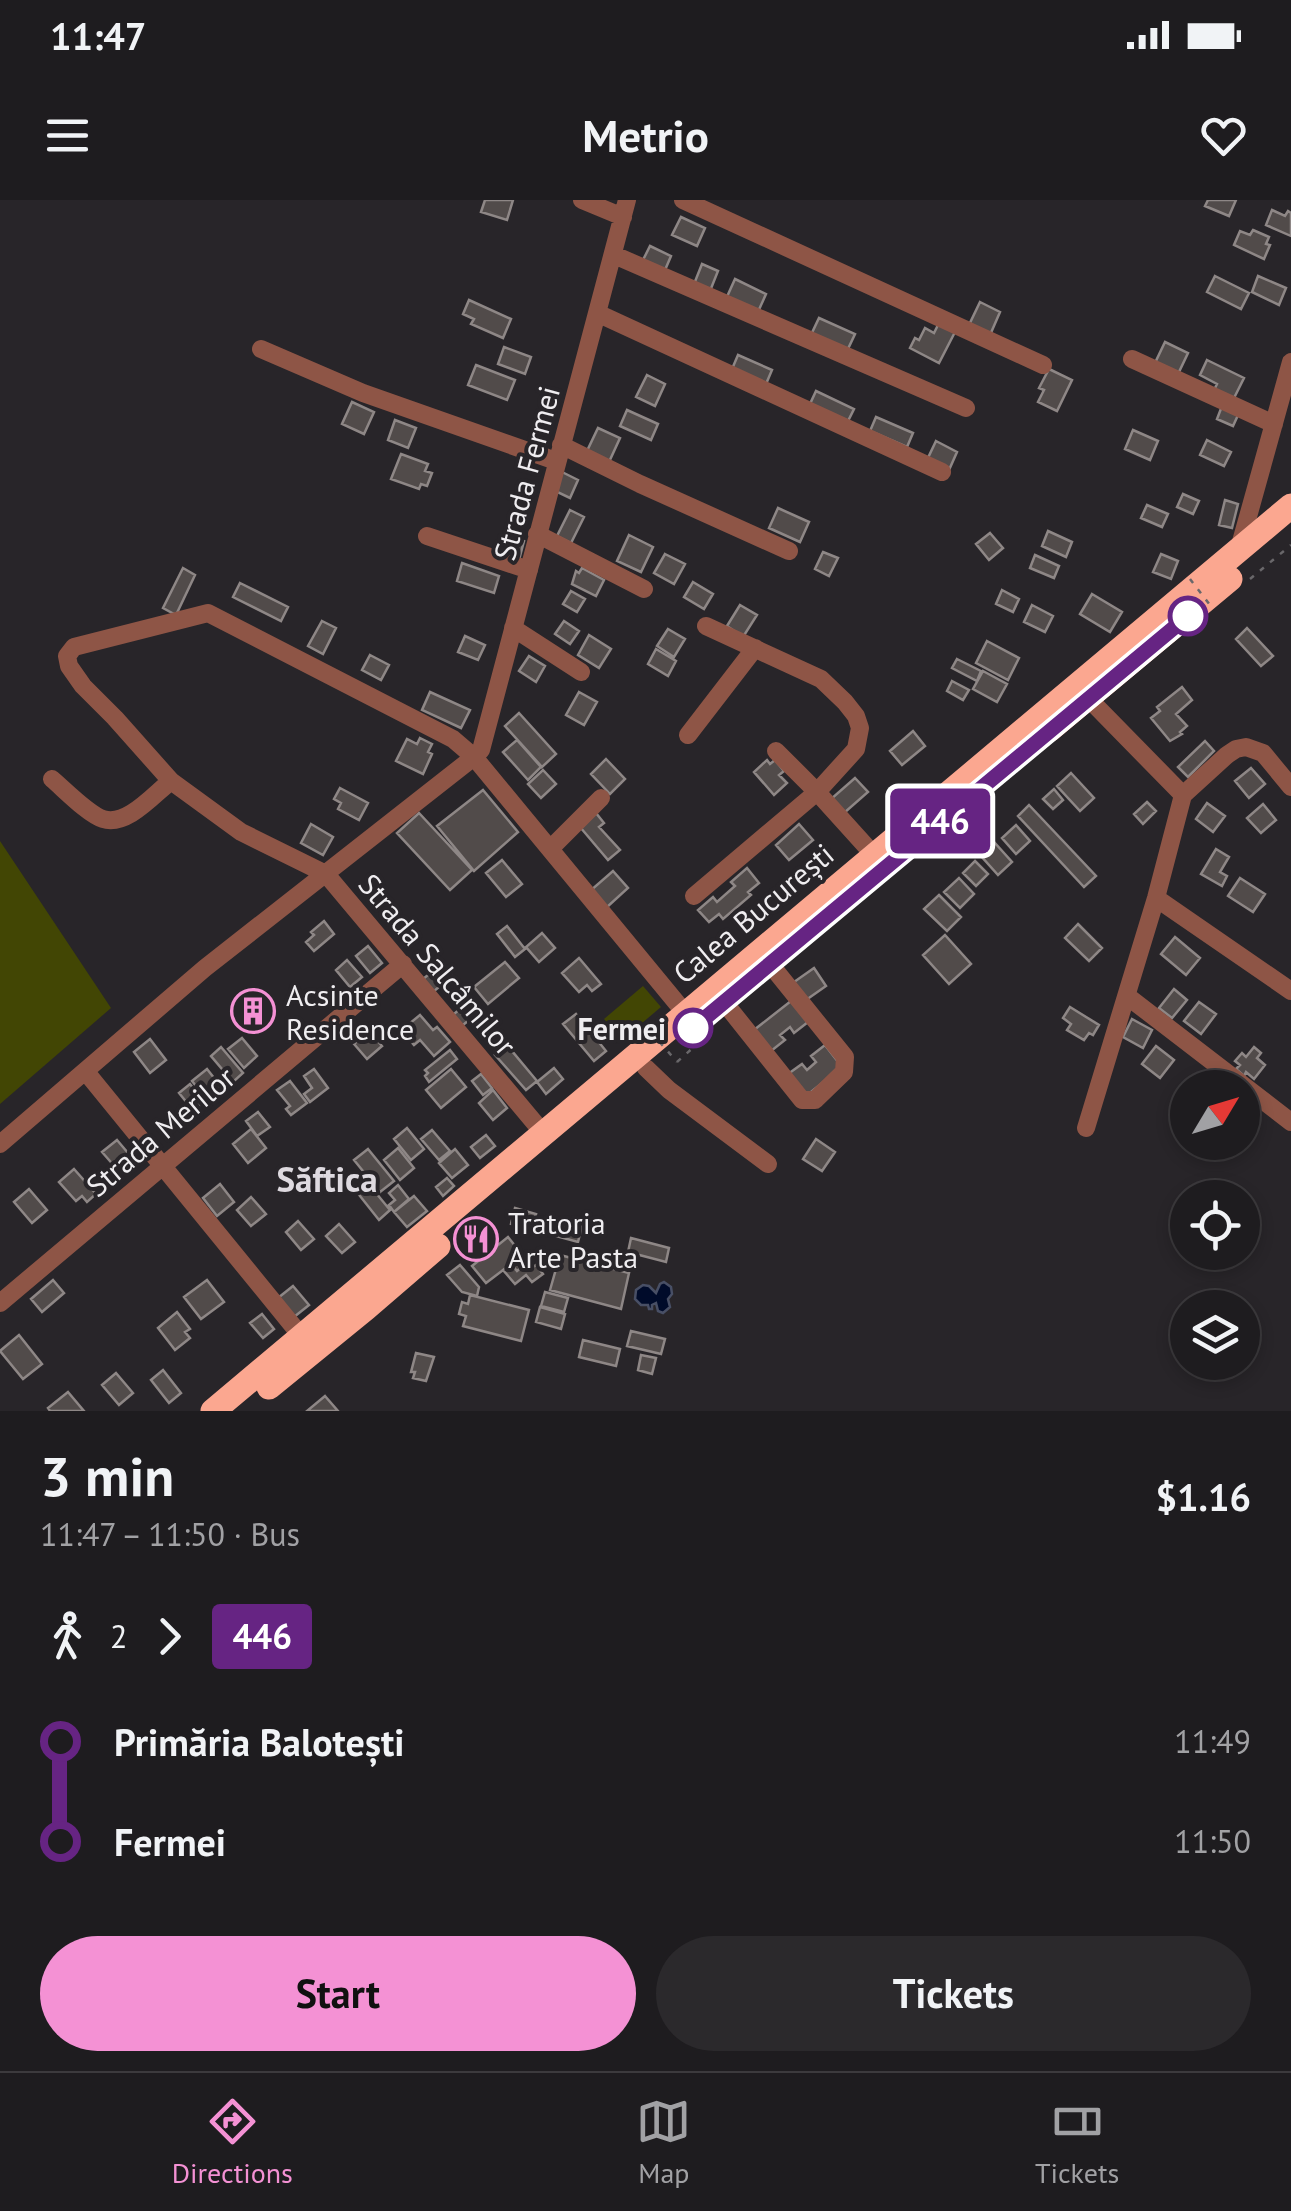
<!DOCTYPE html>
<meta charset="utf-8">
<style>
body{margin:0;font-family:"PT Sans",sans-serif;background:#2b292c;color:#f1f3f6;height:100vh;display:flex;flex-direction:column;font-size:38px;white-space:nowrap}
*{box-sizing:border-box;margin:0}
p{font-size:32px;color:#a1a1a4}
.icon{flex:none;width:55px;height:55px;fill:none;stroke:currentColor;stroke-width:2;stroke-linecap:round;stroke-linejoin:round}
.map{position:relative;height:1211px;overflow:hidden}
.side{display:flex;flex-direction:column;background:#1e1c1f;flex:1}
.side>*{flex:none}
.badge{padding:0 20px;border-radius:8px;font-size:35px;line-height:65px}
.needle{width:65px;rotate:52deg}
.controls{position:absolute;left:1170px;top:870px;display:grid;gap:20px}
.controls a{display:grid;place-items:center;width:90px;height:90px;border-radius:50%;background:#1e1c1f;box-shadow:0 5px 15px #0003,0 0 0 2px #3c3a3d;font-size:50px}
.map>.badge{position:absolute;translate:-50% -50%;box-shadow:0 0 0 5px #fff}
.legs{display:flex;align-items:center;gap:15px;height:110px;padding:0 40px;font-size:32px}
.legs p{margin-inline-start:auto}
.summary{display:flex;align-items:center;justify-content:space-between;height:170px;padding:0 40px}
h1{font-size:55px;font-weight:700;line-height:75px}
.action{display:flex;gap:20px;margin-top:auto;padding:20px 40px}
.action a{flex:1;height:115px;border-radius:60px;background:#f491d4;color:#111;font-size:40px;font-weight:700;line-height:115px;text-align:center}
.action a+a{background:#2b292c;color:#f1f3f6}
ul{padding:0 40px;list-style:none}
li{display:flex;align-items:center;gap:35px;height:100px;font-size:38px}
li i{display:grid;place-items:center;width:15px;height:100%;margin:0 12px;background:currentColor}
li i::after{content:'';width:25px;height:25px;margin:-12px;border:8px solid;border-radius:50%;background:#1e1c1f}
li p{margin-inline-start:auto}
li:first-child i{background:linear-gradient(#0000 50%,currentColor 0)}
li:last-child i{background:linear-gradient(currentColor 50%,#0000 0)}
.status{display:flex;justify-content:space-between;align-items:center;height:70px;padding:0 50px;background:#1e1c1f;direction:ltr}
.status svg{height:28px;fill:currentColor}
header{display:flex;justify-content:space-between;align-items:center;height:130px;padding:0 40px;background:#1e1c1f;font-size:45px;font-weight:700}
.dock{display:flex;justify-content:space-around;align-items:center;height:140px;border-top:2px solid #3c3a3d;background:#1e1c1f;font-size:28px;color:#a1a1a4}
.dock a{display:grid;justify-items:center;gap:5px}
.dock .on{color:#f491d4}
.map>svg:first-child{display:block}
</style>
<div class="status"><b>11:47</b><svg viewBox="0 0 49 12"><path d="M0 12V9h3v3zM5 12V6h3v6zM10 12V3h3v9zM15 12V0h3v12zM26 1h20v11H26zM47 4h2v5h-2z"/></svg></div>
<header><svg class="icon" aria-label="menu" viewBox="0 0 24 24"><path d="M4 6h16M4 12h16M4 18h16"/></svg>Metrio<svg class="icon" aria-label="heart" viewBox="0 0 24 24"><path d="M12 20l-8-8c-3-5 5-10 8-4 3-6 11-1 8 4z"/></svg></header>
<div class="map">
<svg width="1291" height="1211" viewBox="0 0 1291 1211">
<rect width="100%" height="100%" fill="#282529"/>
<path fill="#424604" d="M0,641L111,808L0,904Z
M643,786L661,807L622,840L604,819Z"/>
<path fill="#000b2a" stroke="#484f65" stroke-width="2.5" d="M664,1082L671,1087L672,1094L668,1099L670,1107L663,1113L658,1111L656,1103L652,1105V1109H649L648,1105H641L635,1099L636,1090L643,1085L649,1086L656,1093L660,1084Z"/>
<path fill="#514b4a" stroke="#8e8786" stroke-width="2.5" d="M485,0H513L507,20L481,12Z
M1208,0H1236L1229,16L1205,6Z
M1272,10L1285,16L1288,11L1291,13V36L1266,25Z
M681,17L705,28L697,46L672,35Z
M1253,30L1269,37L1266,44L1270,45L1264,59L1234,45L1240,31L1250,35Z
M650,46L671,56L665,70L643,60Z
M702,64L718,71L710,91L694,84Z
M1215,76L1249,93L1241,109L1207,92Z
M1258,76L1286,88L1279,105L1252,92Z
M735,79L766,94L757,114L726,99Z
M469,100L511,119L503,138L471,124L474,119L463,114Z
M980,102L1000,112L990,135L969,125Z
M819,118L855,134L846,153L810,137Z
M939,123L955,132L939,163L910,148L915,138L919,140L925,128L934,133Z
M1165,142L1188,153L1178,174L1155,163Z
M504,147L531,157L525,174L498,164Z
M738,155L772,170L766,184L732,169Z
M1207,160L1244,178L1234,198L1213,192L1217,184L1200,175Z
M476,165L515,180L507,200L468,185Z
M1049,169L1072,180L1057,211L1038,202L1044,190L1039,188Z
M647,175L665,184L655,206L636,197Z
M816,191L854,209L848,221L810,204Z
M352,202L374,212L364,234L342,224Z
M1222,206L1239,213L1233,226L1217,219Z
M627,210L658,224L651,240L620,226Z
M876,217L913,233L907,247L870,231Z
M395,220L416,228L408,248L388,240Z
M598,228L620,238L609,262L587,251Z
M1133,230L1158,241L1150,260L1125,249Z
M1207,240L1231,252L1224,266L1200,255Z
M936,241L957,252L949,270L927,260Z
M401,254L428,264L425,271L432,273L427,286L421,284L419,289L391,279Z
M562,272L578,280L570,298L553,290Z
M1183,294L1199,301L1193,314L1177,307Z
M1225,300L1238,304L1232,328L1219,325Z
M1147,305L1168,314L1162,327L1141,318Z
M778,308L809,322L800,342L769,328Z
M570,310L584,317L571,343L557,336Z
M1048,331L1072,342L1066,357L1042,346Z
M990,333L1003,348L989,360L976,344Z
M629,335L653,347L641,372L617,361Z
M510,337L524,341L519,360L504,356Z
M823,352L838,358L829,376L815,369Z
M665,354L685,364L674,384L654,373Z
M1161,354L1178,361L1171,379L1153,372Z
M1035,355L1059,366L1054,378L1030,368Z
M462,363L499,376L494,393L457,381Z
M183,368L195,375L176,415L163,408Z
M582,368L604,380L596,396L572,384L576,371L579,373Z
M693,382L713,394L704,409L684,397Z
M240,383L288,407L281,421L233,397Z
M1002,390L1019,399L1013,412L996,404Z
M571,391L585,399L577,412L563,404Z
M1092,394L1122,412L1110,432L1080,414Z
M740,405L757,415L743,437L727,426Z
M1032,405L1053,416L1045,432L1024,422Z
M322,421L336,428L323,454L308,446Z
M564,421L579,431L570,444L555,434Z
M1247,428L1273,456L1261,466L1236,439Z
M668,429L685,439L674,457L657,446Z
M589,435L611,449L599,468L578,455Z
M465,436L485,445L478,460L458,452Z
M987,441L1019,458L1008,480L976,463Z
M656,449L676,461L668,476L648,464Z
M370,455L389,465L381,480L362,470Z
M529,456L545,466L536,482L519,471Z
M957,459L981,471L977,481L952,468Z
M983,471L1007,484L997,502L973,489Z
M952,481L969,490L963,500L947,491Z
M1182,487L1192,500L1176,514L1187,526L1180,532L1182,534L1170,541L1151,518L1160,511L1157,507Z
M430,492L470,510L461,528L422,510Z
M579,492L597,502L584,525L566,515Z
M519,513L556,554L542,567L505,526Z
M913,531L925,546L902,565L890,551Z
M420,538L432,544L428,552L432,554L423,574L396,561L407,539L417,544Z
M517,540L541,567L528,580L503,552Z
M1205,541L1214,551L1188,577L1178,567Z
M606,559L625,579L610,594L591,574Z
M767,560L770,564L775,560L784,571L779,575L787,583L774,595L754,572Z
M1251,568L1265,584L1249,598L1235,581Z
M543,570L556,584L541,598L528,584Z
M1071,573L1094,598L1080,611L1057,586Z
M855,578L868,592L844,613L831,599Z
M340,588L368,603L359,620L338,609L341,603L334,599Z
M1054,589L1063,600L1053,609L1043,599Z
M483,590L518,632L474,671L437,626Z
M1147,602L1156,611L1143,624L1134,614Z
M1207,603L1225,616L1213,632L1196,619Z
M1263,604L1276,620L1261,633L1247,618Z
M1029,605L1096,676L1084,687L1018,616Z
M419,613L472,670L450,690L397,633Z
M596,613L604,623L599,627L620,650L608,660L580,627Z
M311,624L333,637L323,655L301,643Z
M799,624L813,640L789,660L776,645Z
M1016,625L1030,641L1016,654L1002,638Z
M995,643L1012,662L998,675L981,656Z
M1216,649L1229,657L1220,672L1227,676L1222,686L1201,674Z
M502,660L522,684L506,697L486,673Z
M975,661L988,674L976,686L963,673Z
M747,668L759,683L748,692L751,695L723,719L719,714L709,722L698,710L713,697L717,702L735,686L731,682Z
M613,671L628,688L606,708L590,691Z
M959,678L974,694L960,708L944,692Z
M1240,678L1265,694L1253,712L1228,696Z
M939,695L961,717L947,731L924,709Z
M324,721L334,734L314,751L306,742L314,735L311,732Z
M1078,724L1102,748L1089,761L1065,738Z
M507,726L525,749L515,757L497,734Z
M542,733L555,748L539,762L526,747Z
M945,735L971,764L949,784L923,755Z
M1175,737L1200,758L1186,775L1161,754Z
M368,746L382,763L370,773L356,756Z
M579,758L601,784L592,791L587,785L579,792L562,773Z
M347,760L362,777L350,787L336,770Z
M505,762L519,778L488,804L474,787Z
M442,764L452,776L433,792L423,779Z
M814,768L826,786L806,800L794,782Z
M1174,789L1187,800L1172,818L1159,808Z
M253,794L270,815L254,829L236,808Z
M791,801L808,822L794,833L790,827L780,835L785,840L771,851L754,830Z
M1199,802L1216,814L1201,834L1184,821Z
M465,805L474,816L458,829L449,818Z
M1070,807L1099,825L1093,835L1089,833L1084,840L1067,830L1071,824L1063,818Z
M576,814L606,851L594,861L563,824Z
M420,815L433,830L437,827L450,842L434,856L420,840L414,845L407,837L410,835L407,831L411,827L409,824Z
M1132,819L1152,830L1143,848L1123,837Z
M369,831L382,846L367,859L354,844Z
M242,838L257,856L244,868L228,849Z
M150,839L166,860L150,873L134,852Z
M507,845L537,881L526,890L495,855Z
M825,845L842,867L806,896L788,874L802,864L807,870L816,862L811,856Z
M1156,846L1174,860L1160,878L1142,864Z
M221,847L243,873L233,882L211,856Z
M1254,847L1261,853L1257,858L1265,865L1254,879L1246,872L1244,876L1236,869L1240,865L1235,861L1242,853L1246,857Z
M450,850L457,859L429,882L425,876L428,873L425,870Z
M554,868L563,879L546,894L537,882Z
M207,869L222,888L207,900L192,881Z
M314,869L328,888L310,902L304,894L312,888L304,876Z
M451,869L466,887L441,908L426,890Z
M481,874L492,888L483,895L472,881Z
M290,881L307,903L291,915L286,909L290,906L277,890Z
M190,884L204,902L193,910L179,893Z
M493,890L507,908L493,920L479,903Z
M258,912L270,927L257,936L246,921Z
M407,928L424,949L411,960L394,939Z
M251,929L266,948L248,963L233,944Z
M432,930L450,951L439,960L421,939Z
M486,935L495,946L480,958L471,947Z
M816,939L835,952L822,971L803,959Z
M117,940L134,960L126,967L122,962L116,968L102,952Z
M398,948L414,968L400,980L384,960Z
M368,949L394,981L380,992L354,960Z
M455,949L468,965L452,978L439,963Z
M74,969L96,994L87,1002L82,996L76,1001L59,982Z
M447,978L454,986L443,996L436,987Z
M367,982L390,1010L379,1020L356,991Z
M220,984L234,1002L217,1016L203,998Z
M398,985L409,999L394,1012L389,1005L395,1000L389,993Z
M29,989L47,1010L32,1023L14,1002Z
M414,996L427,1011L407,1027L394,1012Z
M251,997L266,1014L251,1026L237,1010Z
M515,1008L536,1014L531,1030L511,1024Z
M553,1019L582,1026L578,1042L549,1034Z
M298,1021L314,1039L301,1050L286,1032Z
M339,1024L355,1042L342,1053L326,1036Z
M487,1031L497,1044L476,1060L466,1048Z
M508,1037L528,1062L517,1071L511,1064L486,1083L472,1066Z
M631,1038L669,1048L666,1062L628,1052Z
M560,1055L629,1073L621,1109L550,1090Z
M528,1062L533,1067L536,1065L543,1074L532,1082L526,1075L515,1084L503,1070L511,1064L517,1071Z
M460,1065L479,1087L477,1096L462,1092L447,1075Z
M53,1080L64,1093L42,1112L31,1099Z
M207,1080L224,1102L201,1119L184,1097Z
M293,1086L309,1105L294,1117L278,1098Z
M545,1092L568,1098L564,1112L541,1106Z
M470,1095L529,1110L521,1141L463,1126L466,1116L459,1114L462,1102L468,1104Z
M540,1107L565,1114L561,1129L536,1122Z
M177,1112L190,1129L185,1132L190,1138L175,1150L158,1128Z
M262,1114L274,1129L263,1138L250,1123Z
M631,1131L665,1139L661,1154L627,1146Z
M19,1135L42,1164L23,1179L0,1151Z
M583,1140L620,1149L616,1166L579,1157Z
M416,1153L434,1157L426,1181L413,1178L415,1172H411Z
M641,1155L656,1158L652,1174L638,1170Z
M163,1170L181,1193L169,1203L151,1180Z
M116,1173L133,1193L119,1205L102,1185Z
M68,1192L84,1211H50L48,1208Z
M325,1196L338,1211H307Z"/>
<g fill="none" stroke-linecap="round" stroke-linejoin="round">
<path stroke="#69676a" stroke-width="2.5" stroke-dasharray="5 8" stroke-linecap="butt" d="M1250,379L1291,345
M677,862L695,846L686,836"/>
<path stroke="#8e5546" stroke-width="18" d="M582,0L623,17
M683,0L1043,165
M614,55L966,208
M597,113L942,272
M261,149L363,193L556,261
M1132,159L1274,224
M561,245L640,284L789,351
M537,334L644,389
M427,336L529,370
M1239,349L1291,162
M513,428L581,472
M1088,498L1183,595
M688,535L755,448
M776,551L817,592L873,654
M52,579C65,590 88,614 103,619C127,627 154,594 171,581
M550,649L601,598
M694,696L817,592L856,549L860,528L856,516L845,502L821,479L706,426
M1156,698L1291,791
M1127,796L1291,922
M724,802L802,900H815L844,872L845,857L770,764
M646,868L669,890L768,964
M86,872L302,1137
M1086,928L1156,698L1183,595L1227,555L1236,549L1246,547L1263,553L1291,587
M544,934L326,674L241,632L171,581L115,518L83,486L69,466L67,456L74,447L208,413L453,539L474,557L685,813
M0,944L205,768L474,557L481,550L627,0
M0,1103L403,764"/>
<path stroke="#fba790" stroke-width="25" d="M1049,530L1230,379
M269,1187L366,1108L438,1046
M213,1211L1291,306"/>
<path stroke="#69676a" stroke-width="2.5" stroke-dasharray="5 8" stroke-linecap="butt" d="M1190,379L1213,409
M651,832L677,862"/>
</g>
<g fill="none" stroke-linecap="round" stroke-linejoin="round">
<g stroke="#fff" stroke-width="22">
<path id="line-1" d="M693,828L1188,416"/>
</g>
<use href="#line-1" stroke="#662483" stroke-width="15"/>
</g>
<defs>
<g id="building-ring" transform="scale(2.25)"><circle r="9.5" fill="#282529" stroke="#f491d4" stroke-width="1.5"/><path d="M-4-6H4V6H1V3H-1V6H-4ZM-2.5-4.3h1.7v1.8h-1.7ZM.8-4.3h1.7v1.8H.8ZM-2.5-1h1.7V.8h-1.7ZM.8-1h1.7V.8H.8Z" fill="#f491d4"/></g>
<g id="restaurant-ring" transform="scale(2.25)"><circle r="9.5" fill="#282529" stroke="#f491d4" stroke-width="1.5"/><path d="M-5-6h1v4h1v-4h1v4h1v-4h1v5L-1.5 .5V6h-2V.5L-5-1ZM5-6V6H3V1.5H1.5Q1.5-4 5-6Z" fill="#f491d4"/></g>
</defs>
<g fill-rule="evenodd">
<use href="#building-ring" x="253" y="811"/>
<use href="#restaurant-ring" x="476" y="1039"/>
</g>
<g fill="#fff" stroke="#662483" stroke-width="5">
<circle cx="1188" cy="416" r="18"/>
<circle cx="693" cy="828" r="18"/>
</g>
<g text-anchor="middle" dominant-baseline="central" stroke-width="8" stroke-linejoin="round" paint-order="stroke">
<g font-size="30" fill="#efedf0" stroke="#282529">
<text transform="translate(526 273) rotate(-75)">Strada Fermei</text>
<text transform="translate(753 713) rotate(-40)">Calea București</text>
<text transform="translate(438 764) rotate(50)">Strada Salcâmilor</text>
<text transform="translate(160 931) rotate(-40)">Strada Merilor</text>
</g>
<g font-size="30" fill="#efedf0" stroke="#282529" text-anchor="start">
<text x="286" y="794">Acsinte<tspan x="286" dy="34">Residence</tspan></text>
<text x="508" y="1022">Tratoria<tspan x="508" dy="34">Arte Pasta</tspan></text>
</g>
<g font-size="30" font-weight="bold" fill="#efedf0" stroke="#282529" text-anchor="end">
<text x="666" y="828">Fermei</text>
</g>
<g font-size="35" font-weight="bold" fill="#dedae0" stroke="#282529">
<text x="327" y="979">Săftica</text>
</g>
</g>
</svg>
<div class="controls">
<a><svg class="needle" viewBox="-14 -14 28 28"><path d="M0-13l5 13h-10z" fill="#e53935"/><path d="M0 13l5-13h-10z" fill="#a1a1a4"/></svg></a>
<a><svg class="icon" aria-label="locate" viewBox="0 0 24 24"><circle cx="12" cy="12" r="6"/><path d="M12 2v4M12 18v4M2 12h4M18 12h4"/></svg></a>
<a><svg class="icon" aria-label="layers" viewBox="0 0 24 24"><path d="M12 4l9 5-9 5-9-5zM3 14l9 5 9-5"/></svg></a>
</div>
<b class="badge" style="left:940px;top:621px;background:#662483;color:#fff">446</b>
</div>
<section class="side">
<div class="summary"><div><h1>3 min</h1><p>11:47 – 11:50 · Bus</p></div><b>$1.16</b></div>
<div class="legs"><svg class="icon" aria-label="walk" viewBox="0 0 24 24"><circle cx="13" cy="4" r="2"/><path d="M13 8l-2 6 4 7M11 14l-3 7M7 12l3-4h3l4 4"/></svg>2<svg class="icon" aria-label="forward" viewBox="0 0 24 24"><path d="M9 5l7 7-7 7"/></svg><b class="badge" style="background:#662483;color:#fff">446</b></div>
<ul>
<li><i style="color:#662483"></i><b>Primăria Balotești</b><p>11:49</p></li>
<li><i style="color:#662483"></i><b>Fermei</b><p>11:50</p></li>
</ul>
<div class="action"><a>Start</a><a>Tickets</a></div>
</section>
<nav class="dock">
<a class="on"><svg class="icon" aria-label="directions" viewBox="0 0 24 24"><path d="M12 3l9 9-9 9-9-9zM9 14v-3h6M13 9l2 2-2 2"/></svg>Directions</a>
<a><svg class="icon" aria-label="map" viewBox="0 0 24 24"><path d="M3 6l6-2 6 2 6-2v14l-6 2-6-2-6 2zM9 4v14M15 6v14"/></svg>Map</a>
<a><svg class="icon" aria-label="tickets" viewBox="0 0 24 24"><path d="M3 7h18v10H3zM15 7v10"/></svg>Tickets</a>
</nav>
